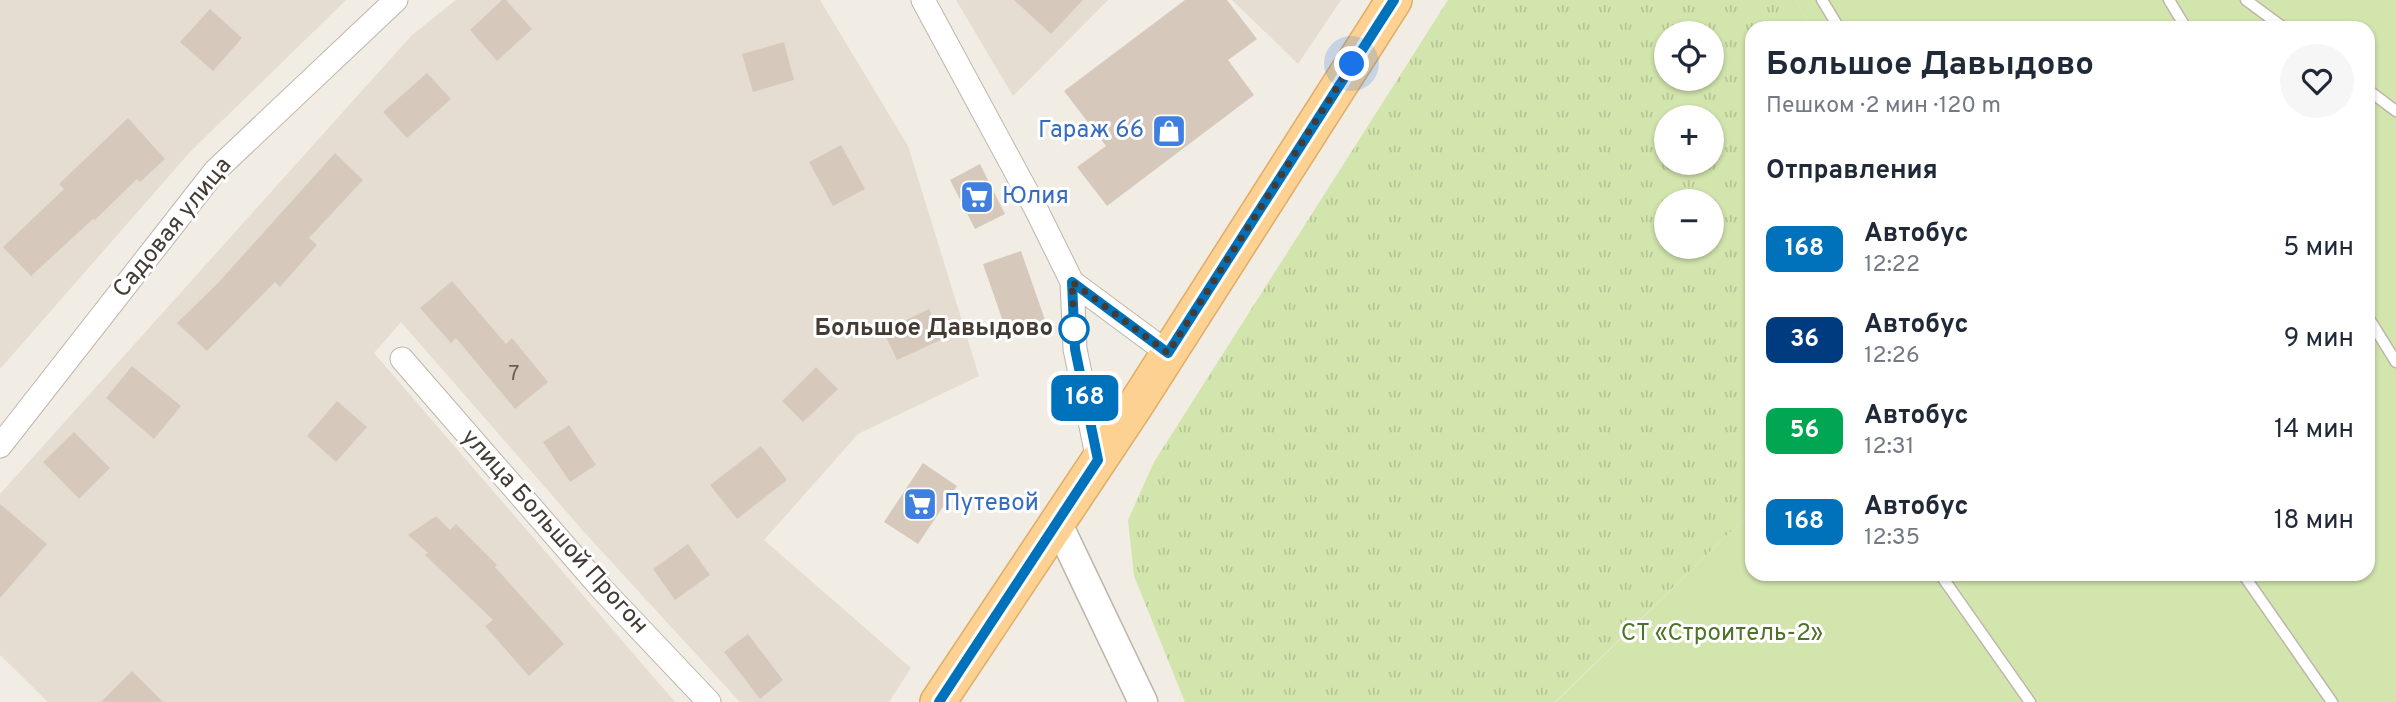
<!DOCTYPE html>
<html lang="ru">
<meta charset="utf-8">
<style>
body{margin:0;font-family:Overpass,sans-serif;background:#f6f6f7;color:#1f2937;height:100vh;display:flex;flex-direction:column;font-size:26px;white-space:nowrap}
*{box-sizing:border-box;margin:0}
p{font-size:23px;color:#747a83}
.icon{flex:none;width:38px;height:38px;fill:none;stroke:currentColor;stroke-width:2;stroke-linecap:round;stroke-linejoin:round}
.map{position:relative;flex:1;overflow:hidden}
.panel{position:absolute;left:1745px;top:21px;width:630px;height:560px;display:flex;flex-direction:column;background:#fff;border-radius:21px;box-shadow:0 2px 5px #0004}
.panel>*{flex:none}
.badge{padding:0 14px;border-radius:10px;font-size:24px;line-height:46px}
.controls{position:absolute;left:1654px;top:21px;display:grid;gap:14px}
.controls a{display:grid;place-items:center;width:70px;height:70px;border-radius:50%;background:#fff;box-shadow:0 2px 5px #0004;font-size:35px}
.you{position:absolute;width:35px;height:35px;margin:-18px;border:5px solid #fff;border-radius:50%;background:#1a73e8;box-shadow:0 0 0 10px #1a73e833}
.map>.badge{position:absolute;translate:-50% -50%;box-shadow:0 0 0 4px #fff}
h2{padding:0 21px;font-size:26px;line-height:63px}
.round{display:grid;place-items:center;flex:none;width:74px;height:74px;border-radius:37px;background:#f6f6f7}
.summary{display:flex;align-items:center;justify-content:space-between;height:119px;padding:0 21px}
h1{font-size:33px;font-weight:700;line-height:52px}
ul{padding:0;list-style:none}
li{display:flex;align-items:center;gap:21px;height:91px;padding:0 21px}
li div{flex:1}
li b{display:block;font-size:26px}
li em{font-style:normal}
li .badge{min-width:77px;font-weight:700;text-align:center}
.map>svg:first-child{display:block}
</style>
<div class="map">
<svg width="2396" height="702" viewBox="0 0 2396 702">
<defs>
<pattern id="grass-tufts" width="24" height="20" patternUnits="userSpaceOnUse" patternTransform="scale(1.75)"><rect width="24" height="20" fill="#d2e5ad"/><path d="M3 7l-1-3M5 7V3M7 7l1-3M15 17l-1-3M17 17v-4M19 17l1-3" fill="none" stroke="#b6c595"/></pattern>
</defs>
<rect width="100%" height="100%" fill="#f1ece4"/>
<path fill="#e5ddd2" d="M0,0H346L190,152L0,369Z
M456,0H820L908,146L979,376L858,434L764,540L911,668L889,702H740L585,533L401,322L374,353L675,702H48L0,655V494L412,35Z
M956,0H1108L1013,96Z
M1232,0H1341L1298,64Z"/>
<path fill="url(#grass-tufts)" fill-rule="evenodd" d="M1448,0H1796L1812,28H1752V511L1555,702H1185L1134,576L1128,520L1154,462ZM1666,33H1712V79H1666ZM1666,117H1712V163H1666ZM1666,201H1712V247H1666Z"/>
<path fill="#d2e5ad" d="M1796,0H2396V702H1556L1752,511V574H2368V28H1812Z"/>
<path fill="#d6c9bc" d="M502,0H506L532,29L497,61L470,30Z
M1014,0H1083L1051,34Z
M1185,0H1227L1257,39L1228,60L1254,95L1107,206L1077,167L1106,146L1064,91Z
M210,9L242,38L213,71L180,42Z
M784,42L794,80L753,92L742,54Z
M427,73L451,99L407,138L383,112Z
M128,118L165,159L140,182L137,179L95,220L93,219L31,276L3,247L64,189L59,184Z
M841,145L865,189L833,206L809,162Z
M335,153L363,180L309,238L317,245L280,287L275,282L207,351L177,323L218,283Z
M980,164L1005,214L975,229L950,180Z
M1021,251L1045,320L1007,333L983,264Z
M452,281L506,344L512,338L548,382L515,409L456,338L451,343L420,308Z
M929,309L943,339L897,360L883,331Z
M132,366L181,406L154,439L106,398Z
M816,367L838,389L803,422L782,401Z
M337,401L367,427L336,462L307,436Z
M569,425L596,465L570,482L543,442Z
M74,432L110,468L79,499L43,462Z
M761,446L787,480L737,519L710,485Z
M923,463L957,486L918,544L884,522Z
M0,504L47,544L0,598Z
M436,516L450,530L456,524L497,565L495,567L564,644L529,676L485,626L493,620L425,555L428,553L408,535Z
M688,544L710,575L675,600L653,569Z
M748,634L783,680L760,699L724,652Z
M132,671L163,702H101Z"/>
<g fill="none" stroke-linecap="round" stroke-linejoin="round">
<g stroke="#bfb5aa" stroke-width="13">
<path id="service" d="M1822,0L1839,28
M2169,0L2186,28
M2246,0L2284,28
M2368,90L2396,111
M2368,317L2396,362
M1940,574L2030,702
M2243,574L2332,702"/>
</g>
<g stroke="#bfb5aa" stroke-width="25">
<path id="minor" d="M923,0L1036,209L1072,282L1168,353
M1072,282L1075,349L1098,460
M402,359L602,589L709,702
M0,446L215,171L396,0"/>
</g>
<g stroke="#bfb5aa" stroke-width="31">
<path id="tertiary" d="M1057,522L1143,702"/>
</g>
<g stroke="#e0ac63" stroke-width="38">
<path id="primary" d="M938,702L1135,406L1394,0"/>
</g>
<use href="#service" stroke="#fff" stroke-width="10"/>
<use href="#minor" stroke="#fff" stroke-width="23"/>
<use href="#tertiary" stroke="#fff" stroke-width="28"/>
<use href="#primary" stroke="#fcd192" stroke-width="35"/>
</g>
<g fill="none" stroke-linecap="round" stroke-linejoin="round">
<g stroke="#fff" stroke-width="16">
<path id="line" d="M939,702L1098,460L1075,349L1072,282L1168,353L1394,0"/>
</g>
<use href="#line" stroke="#0072bc" stroke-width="10"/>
<path stroke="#433b34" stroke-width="7" stroke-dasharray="0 12.6" d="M1074,329L1072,282L1168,353L1352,64"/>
</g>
<defs>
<g id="shop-square" transform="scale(1.75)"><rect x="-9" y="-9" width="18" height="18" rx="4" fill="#3f7fe0" stroke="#fff"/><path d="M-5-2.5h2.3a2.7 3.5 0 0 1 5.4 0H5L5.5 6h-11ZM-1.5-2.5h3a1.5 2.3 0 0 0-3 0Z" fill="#fff"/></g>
<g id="supermarket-square" transform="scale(1.75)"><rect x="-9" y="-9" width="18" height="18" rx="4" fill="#3f7fe0" stroke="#fff"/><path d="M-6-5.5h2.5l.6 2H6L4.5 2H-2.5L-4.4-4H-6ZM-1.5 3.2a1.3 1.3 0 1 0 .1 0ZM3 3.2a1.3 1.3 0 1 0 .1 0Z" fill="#fff"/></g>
</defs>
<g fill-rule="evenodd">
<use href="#shop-square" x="1169" y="131"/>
<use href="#supermarket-square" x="977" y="197"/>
<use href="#supermarket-square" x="920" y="504"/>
</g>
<circle fill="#fff" stroke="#0072bc" stroke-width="3.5" cx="1074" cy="329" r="14"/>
<g text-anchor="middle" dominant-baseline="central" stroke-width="6" stroke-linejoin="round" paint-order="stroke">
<g font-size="21" fill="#685e56">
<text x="514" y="374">7</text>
</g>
<g font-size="24" fill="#366cbe" stroke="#fff" text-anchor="start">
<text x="1144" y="131" text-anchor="end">Гараж 66</text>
<text x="1002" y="197">Юлия</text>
<text x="944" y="504">Путевой</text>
</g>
<g font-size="24" fill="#433b34" stroke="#fff">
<text transform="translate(173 228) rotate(-51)">Садовая улица</text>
<text transform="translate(554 532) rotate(48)">улица Большой Прогон</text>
</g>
<g font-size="24" font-weight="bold" fill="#433b34" stroke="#fff" text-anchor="end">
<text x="1053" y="329">Большое Давыдово</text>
</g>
<g font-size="24" fill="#4e7329" stroke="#fff">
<text x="1722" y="634">СТ «Строитель-2»</text>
</g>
</g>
</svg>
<div class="controls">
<a><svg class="icon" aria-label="locate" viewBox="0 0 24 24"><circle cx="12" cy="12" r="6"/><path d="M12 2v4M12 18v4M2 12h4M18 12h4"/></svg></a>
<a>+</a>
<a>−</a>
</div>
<div class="you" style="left:1352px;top:64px"></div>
<b class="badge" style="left:1085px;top:398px;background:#0072bc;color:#fff">168</b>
<section class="panel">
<div class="summary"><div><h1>Большое Давыдово</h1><p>Пешком · 2 мин · 120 m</p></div><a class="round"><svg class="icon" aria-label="heart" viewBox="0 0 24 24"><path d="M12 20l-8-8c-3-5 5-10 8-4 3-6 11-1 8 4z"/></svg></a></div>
<h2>Отправления</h2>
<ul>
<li><span class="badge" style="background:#0072bc;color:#fff">168</span><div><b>Автобус</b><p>12:22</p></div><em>5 мин</em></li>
<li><span class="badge" style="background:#003b80;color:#fff">36</span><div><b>Автобус</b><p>12:26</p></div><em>9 мин</em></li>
<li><span class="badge" style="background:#00a651;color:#fff">56</span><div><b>Автобус</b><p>12:31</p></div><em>14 мин</em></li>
<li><span class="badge" style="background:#0072bc;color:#fff">168</span><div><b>Автобус</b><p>12:35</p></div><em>18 мин</em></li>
</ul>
</section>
</div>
